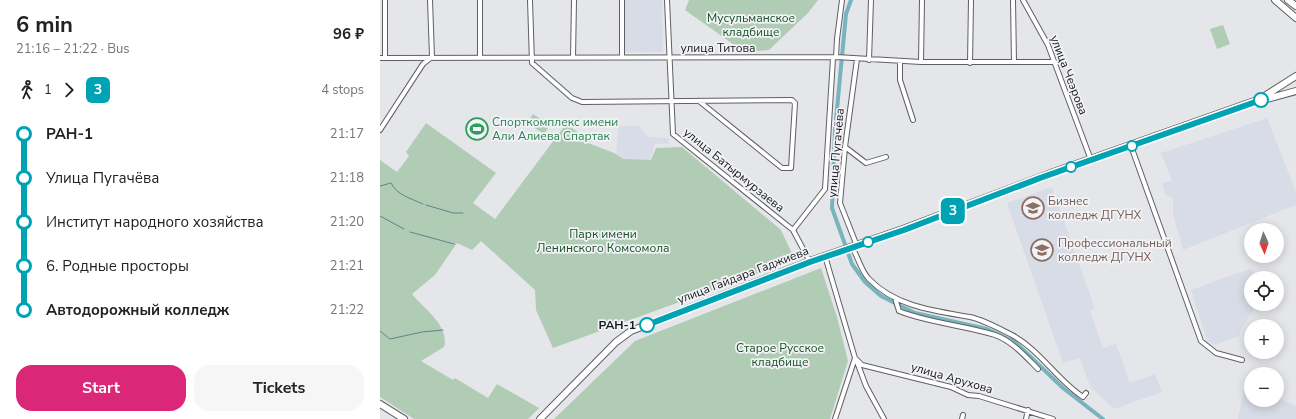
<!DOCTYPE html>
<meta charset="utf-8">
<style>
body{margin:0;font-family:"Nunito Sans",sans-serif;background:#f6f6f6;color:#222;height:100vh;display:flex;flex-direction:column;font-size:15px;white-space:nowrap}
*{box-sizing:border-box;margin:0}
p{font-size:13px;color:#767676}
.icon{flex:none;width:22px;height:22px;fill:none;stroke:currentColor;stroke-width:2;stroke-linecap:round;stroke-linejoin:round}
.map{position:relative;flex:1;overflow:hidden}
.drawer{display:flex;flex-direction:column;background:#fff;width:380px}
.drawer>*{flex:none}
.badge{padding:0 8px;border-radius:6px;font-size:14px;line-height:26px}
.needle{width:26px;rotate:177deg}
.tools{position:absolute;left:864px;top:223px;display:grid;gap:8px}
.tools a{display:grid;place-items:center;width:40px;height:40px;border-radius:50%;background:#fff;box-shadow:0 2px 10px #0003;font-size:20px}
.map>.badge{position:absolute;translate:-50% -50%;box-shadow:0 0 0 2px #fff}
.legs{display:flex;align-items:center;gap:6px;height:44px;padding:0 16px;font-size:13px}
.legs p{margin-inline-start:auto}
.head{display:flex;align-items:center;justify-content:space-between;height:68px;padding:0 16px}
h1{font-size:22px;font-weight:700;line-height:30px}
.primary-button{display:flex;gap:8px;margin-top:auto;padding:8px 16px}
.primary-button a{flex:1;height:46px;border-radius:16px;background:#db2777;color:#fff;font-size:16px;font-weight:700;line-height:46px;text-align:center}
.primary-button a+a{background:#f6f6f6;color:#222}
ul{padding:0 16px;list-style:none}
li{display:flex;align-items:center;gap:14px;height:44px;font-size:15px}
li i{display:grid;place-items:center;width:6px;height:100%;margin:0 5px;background:currentColor}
li i::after{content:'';width:10px;height:10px;margin:-5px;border:3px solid;border-radius:50%;background:#fff}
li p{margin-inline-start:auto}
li:first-child i{background:linear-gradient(#0000 50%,currentColor 0)}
li:last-child i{background:linear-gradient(currentColor 50%,#0000 0)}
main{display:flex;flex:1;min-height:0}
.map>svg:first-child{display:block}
</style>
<main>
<section class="drawer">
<div class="head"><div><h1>6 min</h1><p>21:16 – 21:22 · Bus</p></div><b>96 ₽</b></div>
<div class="legs"><svg class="icon" aria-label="walk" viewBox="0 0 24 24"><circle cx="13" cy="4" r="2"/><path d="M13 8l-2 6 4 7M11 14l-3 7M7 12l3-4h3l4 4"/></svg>1<svg class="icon" aria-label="forward" viewBox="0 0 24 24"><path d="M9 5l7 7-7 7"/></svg><b class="badge" style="background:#00a3b4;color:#fff">3</b><p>4 stops</p></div>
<ul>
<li><i style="color:#00a3b4"></i><b>РАН-1</b><p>21:17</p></li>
<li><i style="color:#00a3b4"></i><span>Улица Пугачёва</span><p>21:18</p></li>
<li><i style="color:#00a3b4"></i><span>Институт народного хозяйства</span><p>21:20</p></li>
<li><i style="color:#00a3b4"></i><span>6. Родные просторы</span><p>21:21</p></li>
<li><i style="color:#00a3b4"></i><b>Автодорожный колледж</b><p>21:22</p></li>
</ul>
<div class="primary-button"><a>Start</a><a>Tickets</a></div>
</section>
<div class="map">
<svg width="916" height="419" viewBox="0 0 916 419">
<rect width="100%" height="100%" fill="#e5e6ea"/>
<path fill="#d8dce7" d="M244,0H282L283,52H244Z
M887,118L916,192V205L803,250L793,214V199L785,194L782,183L792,180L781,153Z
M238,126H259L268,137L288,138L289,144H275L270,161H236Z
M672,187L715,309L710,311L723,348L736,344L750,383L775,374L782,392L734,409L710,386L700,358L683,363L627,203Z
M869,269L883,278H871V304H877L861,329L859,336L834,345L827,341L811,290Z
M865,385L871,387V400H897V397L916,406V419H858Z"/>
<path fill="#b1ccb4" d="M309,0H438L428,13L389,50L364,52L305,10Z
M843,25L850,44L837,49L830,29Z
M153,114L170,125L164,134L147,123Z
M46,123L116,173L93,203L115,219L186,124L199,133L203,141L234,153L243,159L271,160L276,148L302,147L401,230L415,260L173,348L156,310L155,290L101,241L92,250L77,243L55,275L32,294C44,309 70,326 64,347L41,361L73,380L75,378L108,398L117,384L159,408L148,419H34L0,397V160L17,172L29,156L26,152Z
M441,268L457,317L468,361L450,419H174L255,341Z"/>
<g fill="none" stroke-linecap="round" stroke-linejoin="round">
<path stroke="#5b858d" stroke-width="1" d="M0,186L11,183C17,195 30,198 43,204
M46,205L73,213H83
M0,216L24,229
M30,232L74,244
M0,331L10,339L42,332L63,330"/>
<path stroke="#78b4be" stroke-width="4" d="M471,0L466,14L455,130L452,208L472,264L485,282L501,296L535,313L607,329L635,342L683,388L723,419"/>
<g stroke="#5f6063" stroke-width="6">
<path id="street" d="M100,0V58
M150,0L152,63L192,98L202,102L412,100L415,103L411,168H402L319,101
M242,0V57
M287,0L293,134L413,230L430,262
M633,0L634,62
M643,0L668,45L711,160
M456,57L457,39L462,0
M0,58L456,57L541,62H675
M5,58V0
M193,58L194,0
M477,59L465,147L460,203L477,246
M489,60L491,0
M520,62V80L533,120
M541,62L542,0
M590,63L591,0
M0,130L43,64L52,57L50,0
M751,146L821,341L836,353L862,360
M465,147L486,163L506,157
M413,230L445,189L453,58
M472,247C478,257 481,271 489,279C516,307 555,311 590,317C604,320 620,329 632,335C660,350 677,380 703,397L706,393
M445,256L475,358L482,365L571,387L588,395L599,396L673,419
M515,298L519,311C549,323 583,325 615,335C632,341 645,356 658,369
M477,362L486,386L504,419
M455,419L475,358
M582,419L583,415
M646,419L648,410"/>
</g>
<g stroke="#5f6063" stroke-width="8">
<path id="secondary" d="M0,404L24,419"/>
</g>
<g stroke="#5f6063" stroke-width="8">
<path id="primary" d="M895,0L916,18
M908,0L916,6
M883,100L916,91
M160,419L236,342L251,331L430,261L523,229L671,173L880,99L916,76"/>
</g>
<use href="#street" stroke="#fff" stroke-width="4"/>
<use href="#secondary" stroke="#fff" stroke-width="6"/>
<use href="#primary" stroke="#fff" stroke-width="6"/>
</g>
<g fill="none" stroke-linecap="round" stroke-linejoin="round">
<g stroke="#fff" stroke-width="9">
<path id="line-1" d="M267,325L430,262L524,230L660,178L881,100"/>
</g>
<use href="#line-1" stroke="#00a3b4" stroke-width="6"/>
</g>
<defs>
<g id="stadium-ring" transform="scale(1.15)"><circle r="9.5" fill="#f2f3f7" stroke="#2e9e5b" stroke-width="1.5"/><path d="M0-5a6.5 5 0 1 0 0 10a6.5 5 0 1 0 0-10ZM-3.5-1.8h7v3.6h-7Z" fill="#2e9e5b"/></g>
<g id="university-ring" transform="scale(1.15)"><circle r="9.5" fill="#f2f3f7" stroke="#8d6e63" stroke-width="1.5"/><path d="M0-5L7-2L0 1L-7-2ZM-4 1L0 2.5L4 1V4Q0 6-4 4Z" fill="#8d6e63"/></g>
</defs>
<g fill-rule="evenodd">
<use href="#stadium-ring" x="97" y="129"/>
<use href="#university-ring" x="653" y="208"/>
<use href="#university-ring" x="662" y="250"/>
</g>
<g fill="#fff" stroke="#00a3b4" stroke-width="2">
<circle cx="881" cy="100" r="7"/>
<circle cx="752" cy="146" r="5"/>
<circle cx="691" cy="167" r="5"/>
<circle cx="488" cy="242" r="5"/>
<circle cx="267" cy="325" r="7"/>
</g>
<g text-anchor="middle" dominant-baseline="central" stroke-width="3.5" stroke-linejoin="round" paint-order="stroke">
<g font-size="12" fill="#175125" stroke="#f2f3f7">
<text x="371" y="18">Мусульманское<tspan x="371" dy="14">кладбище</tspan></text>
<text x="223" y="234">Парк имени<tspan x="223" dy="14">Ленинского Комсомола</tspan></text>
<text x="400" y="348">Старое Русское<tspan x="400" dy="14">кладбище</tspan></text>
</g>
<g font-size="12" fill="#18181a" stroke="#f2f3f7">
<text x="338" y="48">улица Титова</text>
<text transform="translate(689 75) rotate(69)">улица Чеэрова</text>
<text transform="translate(456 153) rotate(-85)">улица Пугачёва</text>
<text transform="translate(354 170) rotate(39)">улица Батырмурзаева</text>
<text transform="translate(363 275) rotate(-21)">улица Гайдара Гаджиева</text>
<text transform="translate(572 378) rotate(16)">улица Арухова</text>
</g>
<g font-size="12" fill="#27864d" stroke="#f2f3f7" text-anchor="start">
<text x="112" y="122">Спорткомплекс имени<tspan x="112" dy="14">Али Алиева Спартак</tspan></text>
</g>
<g font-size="12" fill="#785e54" stroke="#f2f3f7" text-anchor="start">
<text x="668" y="201">Бизнес<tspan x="668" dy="14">колледж ДГУНХ</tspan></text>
<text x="678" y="243">Профессиональный<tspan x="678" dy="14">колледж ДГУНХ</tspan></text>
</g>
<g font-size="12" font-weight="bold" fill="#18181a" stroke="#f2f3f7" text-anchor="end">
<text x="256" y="325">РАН-1</text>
</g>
</g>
</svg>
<div class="tools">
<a><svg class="needle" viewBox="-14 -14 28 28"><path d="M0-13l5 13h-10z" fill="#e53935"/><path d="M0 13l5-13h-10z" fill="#767676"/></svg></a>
<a><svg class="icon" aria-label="locate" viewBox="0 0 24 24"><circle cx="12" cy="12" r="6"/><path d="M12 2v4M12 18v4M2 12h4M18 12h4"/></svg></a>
<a>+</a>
<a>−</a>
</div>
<b class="badge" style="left:573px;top:211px;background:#00a3b4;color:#fff">3</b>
</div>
</main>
